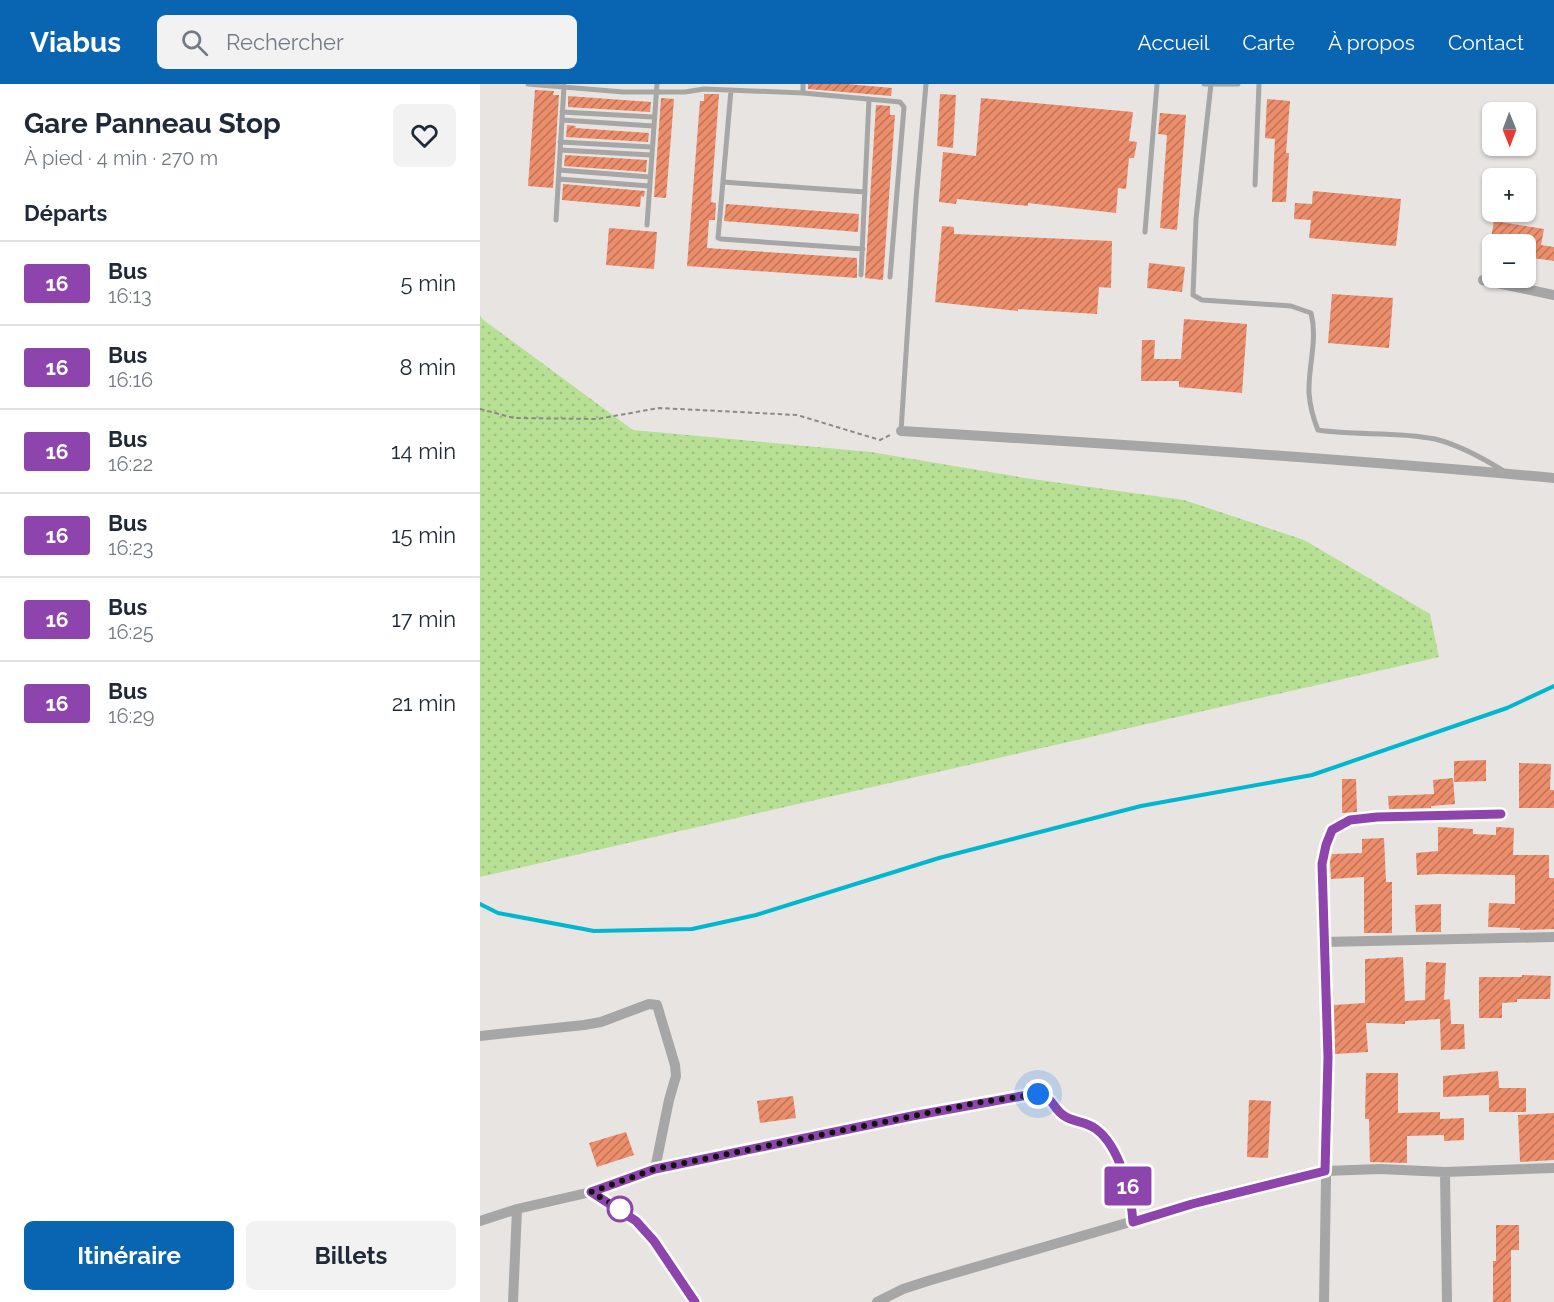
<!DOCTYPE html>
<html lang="fr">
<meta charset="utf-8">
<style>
body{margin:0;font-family:Raleway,sans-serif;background:#f2f2f3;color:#1f2937;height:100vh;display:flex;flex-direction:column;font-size:22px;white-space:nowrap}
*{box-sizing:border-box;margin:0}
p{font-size:20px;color:#747a83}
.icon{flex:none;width:33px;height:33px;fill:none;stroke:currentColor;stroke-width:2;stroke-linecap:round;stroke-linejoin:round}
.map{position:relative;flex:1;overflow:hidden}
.details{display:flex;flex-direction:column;background:#fff;width:480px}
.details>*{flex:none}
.badge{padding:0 12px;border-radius:4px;font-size:21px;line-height:39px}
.needle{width:39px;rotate:179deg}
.tools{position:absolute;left:1002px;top:18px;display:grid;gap:12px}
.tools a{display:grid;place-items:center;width:54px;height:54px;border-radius:9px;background:#fff;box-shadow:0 2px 4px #0004;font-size:30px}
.you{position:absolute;width:30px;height:30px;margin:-15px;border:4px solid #fff;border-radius:50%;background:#1a73e8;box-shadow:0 0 0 9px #1a73e833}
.map>.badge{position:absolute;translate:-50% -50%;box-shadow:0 0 0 3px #fff}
h2{padding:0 24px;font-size:22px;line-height:54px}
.round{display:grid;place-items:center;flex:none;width:63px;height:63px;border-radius:9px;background:#f2f2f3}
.head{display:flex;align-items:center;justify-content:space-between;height:102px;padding:0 24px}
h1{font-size:28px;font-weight:700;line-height:45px}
.action{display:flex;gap:12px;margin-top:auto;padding:12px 24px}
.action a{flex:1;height:69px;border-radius:9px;background:#0964b1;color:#fff;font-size:24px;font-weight:700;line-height:69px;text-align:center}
.action a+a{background:#f2f2f3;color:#1f2937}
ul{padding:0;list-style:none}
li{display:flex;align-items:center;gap:18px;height:84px;padding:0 24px;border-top:2px solid #e0e1e3}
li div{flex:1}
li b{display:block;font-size:22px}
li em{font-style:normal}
li .badge{min-width:66px;font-weight:700;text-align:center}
header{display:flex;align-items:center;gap:36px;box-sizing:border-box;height:84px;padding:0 30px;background:#0964b1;color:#fff}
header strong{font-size:28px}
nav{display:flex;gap:33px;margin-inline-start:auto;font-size:21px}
.search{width:420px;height:54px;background:#f2f2f3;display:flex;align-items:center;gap:15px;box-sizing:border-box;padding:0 21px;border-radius:9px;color:#747a83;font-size:22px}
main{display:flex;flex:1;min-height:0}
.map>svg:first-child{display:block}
</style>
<header>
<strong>Viabus</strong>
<div class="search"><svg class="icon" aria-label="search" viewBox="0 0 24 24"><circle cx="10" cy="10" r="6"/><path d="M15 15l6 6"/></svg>Rechercher</div>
<nav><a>Accueil</a><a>Carte</a><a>À propos</a><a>Contact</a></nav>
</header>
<main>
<section class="details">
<div class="head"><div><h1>Gare Panneau Stop</h1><p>À pied · 4 min · 270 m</p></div><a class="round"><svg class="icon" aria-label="heart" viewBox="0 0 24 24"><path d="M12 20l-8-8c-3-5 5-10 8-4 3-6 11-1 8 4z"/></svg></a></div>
<h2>Départs</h2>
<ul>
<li><span class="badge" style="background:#8e44ad;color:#fff">16</span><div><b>Bus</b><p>16:13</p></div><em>5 min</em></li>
<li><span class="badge" style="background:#8e44ad;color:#fff">16</span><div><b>Bus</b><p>16:16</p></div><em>8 min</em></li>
<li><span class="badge" style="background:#8e44ad;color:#fff">16</span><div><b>Bus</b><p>16:22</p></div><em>14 min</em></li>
<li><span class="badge" style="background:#8e44ad;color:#fff">16</span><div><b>Bus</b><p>16:23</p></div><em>15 min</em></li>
<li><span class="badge" style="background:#8e44ad;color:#fff">16</span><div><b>Bus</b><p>16:25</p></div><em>17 min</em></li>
<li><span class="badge" style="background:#8e44ad;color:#fff">16</span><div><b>Bus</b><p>16:29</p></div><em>21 min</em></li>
</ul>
<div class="action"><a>Itinéraire</a><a>Billets</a></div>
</section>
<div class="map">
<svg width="1074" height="1218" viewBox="0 0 1074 1218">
<defs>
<pattern id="grass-dots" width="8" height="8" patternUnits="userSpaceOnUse" patternTransform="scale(1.5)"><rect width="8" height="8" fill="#b7e094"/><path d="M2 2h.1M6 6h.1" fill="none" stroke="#9cbf7f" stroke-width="1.8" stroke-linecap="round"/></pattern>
<pattern id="building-hatch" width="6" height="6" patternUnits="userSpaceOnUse" patternTransform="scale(1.5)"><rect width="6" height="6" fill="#ec8e6b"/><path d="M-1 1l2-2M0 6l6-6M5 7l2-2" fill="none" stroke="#be7357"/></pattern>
</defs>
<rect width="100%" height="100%" fill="#e7e4e2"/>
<path fill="url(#grass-dots)" d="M0,231L2,235L153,346L391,368L545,394L704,416L824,456L950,530L959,573L0,793Z"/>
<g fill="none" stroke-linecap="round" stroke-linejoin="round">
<path stroke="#01b7cf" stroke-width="4" d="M0,820L18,829L114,847L212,845L276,831L459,774L661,722L832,691L1027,624L1074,602"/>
</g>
<path fill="url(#building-hatch)" d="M328,0H367L412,4L411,12L328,5Z
M55,6L74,7L73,11H79L73,104L48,102Z
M224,10H239L231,118L236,119L235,136H229L227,164L377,174V194L207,182L220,17H224Z
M460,10L476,11L473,64L457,62Z
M88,12L171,18L170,28L88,23Z
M181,14L194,15L186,114L174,113Z
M501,14L653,28L649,57L657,58L654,74H649L646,105L638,104L636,129L548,119V122L477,115L476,120L459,118L463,68L496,72Z
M787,15L810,17L806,69H809L806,118H792L795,55L785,54Z
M396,21L410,22V31H415L403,196L385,194Z
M680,29L706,31L697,146L680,144L687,51L678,50Z
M87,41L96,42L95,44L169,49L168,58L86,53Z
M85,71L167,76L166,88L84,82Z
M83,100L165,107L164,113L161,112L160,123L82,116Z
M833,107L921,115L916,162L829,154L831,136L814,135L815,119L832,120Z
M246,120L379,130L378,148L244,137Z
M1014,137L1064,145L1061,161L1074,163V177L1046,173V160H1010Z
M462,142L474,143V150L632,157L631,204L619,203L617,230L538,225V227L455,218Z
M129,144L177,148L174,185L126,181Z
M669,179L705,183L702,208L667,204Z
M852,210L913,214L909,264L848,259Z
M704,235L767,240L762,309L699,303V297H661L662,256H675L674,275H701Z
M1006,676V697L974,698V677Z
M1039,679L1071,680L1070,706H1074V724H1039Z
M973,694L975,720L951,722V724L909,725L908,712L954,710L953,696Z
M862,695H876L877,728L862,729Z
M958,743L993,745V750L1016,751V743L1034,744L1033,771H1069V794H1074V845L1040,846V844L1008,843L1009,819L1035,820V791L958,790L937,791L936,769L958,767Z
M904,754L906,798H912V849H884V793L851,795L850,777L852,770L882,769V755Z
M961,820V848H936L935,821Z
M923,873L925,917L945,916L946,878L966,879L964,916L970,915L971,940H984L985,965L961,966L960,935L925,937V940L886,939L888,968L855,970L854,921L885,919V875Z
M1042,891L1071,892L1070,915H1037V918L1022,919V934H999V893H1042Z
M1018,987L1019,1004H1046V1028H1009V1011L963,1013V992Z
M886,989H918V1029L960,1028V1035L984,1034V1056L964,1057V1051L927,1052V1079L890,1078L889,1035H885Z
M313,1012L316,1034L280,1039L277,1017Z
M769,1016L791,1017L788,1074L767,1073Z
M1074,1029V1076L1040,1078L1038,1031Z
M146,1048L154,1071L117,1083L109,1059Z
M1016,1141H1039V1166H1031V1218H1013V1177H1016Z"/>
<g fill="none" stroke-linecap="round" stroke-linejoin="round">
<path stroke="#8c8a89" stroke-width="2" stroke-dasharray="4.5 3" stroke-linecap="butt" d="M0,325L34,334L117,335L179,324L317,331L400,356L410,351"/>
<path stroke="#a7a6a6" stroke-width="5" d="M48,0L143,8H205L224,5L323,9V0
M724,0H758
M731,0L716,135L713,211L722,216L811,222L831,229C838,256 828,282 829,309C830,322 833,334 838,346C876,352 917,347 955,355C979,361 1001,373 1022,386
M251,6L238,154L241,155L383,165
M323,9L420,18L424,23L410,193
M82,28L173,33
M82,36L173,42
M80,58L171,63
M80,66L171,71
M79,86L170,93
M79,95L169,102
M243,98L385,108
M775,101L779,0
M76,136L84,2
M167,141L177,0
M665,148L677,0
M381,191L389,15
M421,347L436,115L446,0"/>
<path stroke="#a7a6a6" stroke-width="10" d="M1003,196L1074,211
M421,347C639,360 856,374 1074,394
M844,858L1074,853
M0,952L104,941L121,938L169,920L177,921L195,981L196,992L189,1016L175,1085
M965,1088L967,1218
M111,1108L156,1136L174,1157L215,1218
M0,1137L37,1125L111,1108L175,1085L496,1019L553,1010L570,1015L585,1032L611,1041L624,1052L633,1068L648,1103L653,1138
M33,1218L37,1125
M397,1218L423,1205L451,1196L712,1120L845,1087L900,1085L965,1088L1074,1084
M844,1218L848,973L842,780L846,761L852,746L870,736L897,733L1021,730"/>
</g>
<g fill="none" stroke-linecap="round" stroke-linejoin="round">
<g stroke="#fff" stroke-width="14">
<path id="line" d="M215,1218L174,1157L156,1137L111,1108L175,1085L432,1032L553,1010C577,1013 570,1024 586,1033C595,1038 607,1038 616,1045C640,1063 651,1109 653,1138L712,1120L845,1087L848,973L842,780L846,761L852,746L870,736L897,733L1021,730"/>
</g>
<use href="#line" stroke="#8e44ad" stroke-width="9"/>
<path stroke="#151313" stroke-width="6" stroke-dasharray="0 10.8" d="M140,1125L144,1127L111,1108L175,1085L496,1019L558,1010"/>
</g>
<circle fill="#fff" stroke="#8e44ad" stroke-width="3" cx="140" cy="1125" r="12"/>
</svg>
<div class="tools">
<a><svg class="needle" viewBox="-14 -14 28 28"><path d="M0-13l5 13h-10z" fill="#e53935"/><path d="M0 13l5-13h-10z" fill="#747a83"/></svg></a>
<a>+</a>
<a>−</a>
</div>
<div class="you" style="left:558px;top:1010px"></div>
<b class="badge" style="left:648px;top:1102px;background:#8e44ad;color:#fff">16</b>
</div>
</main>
